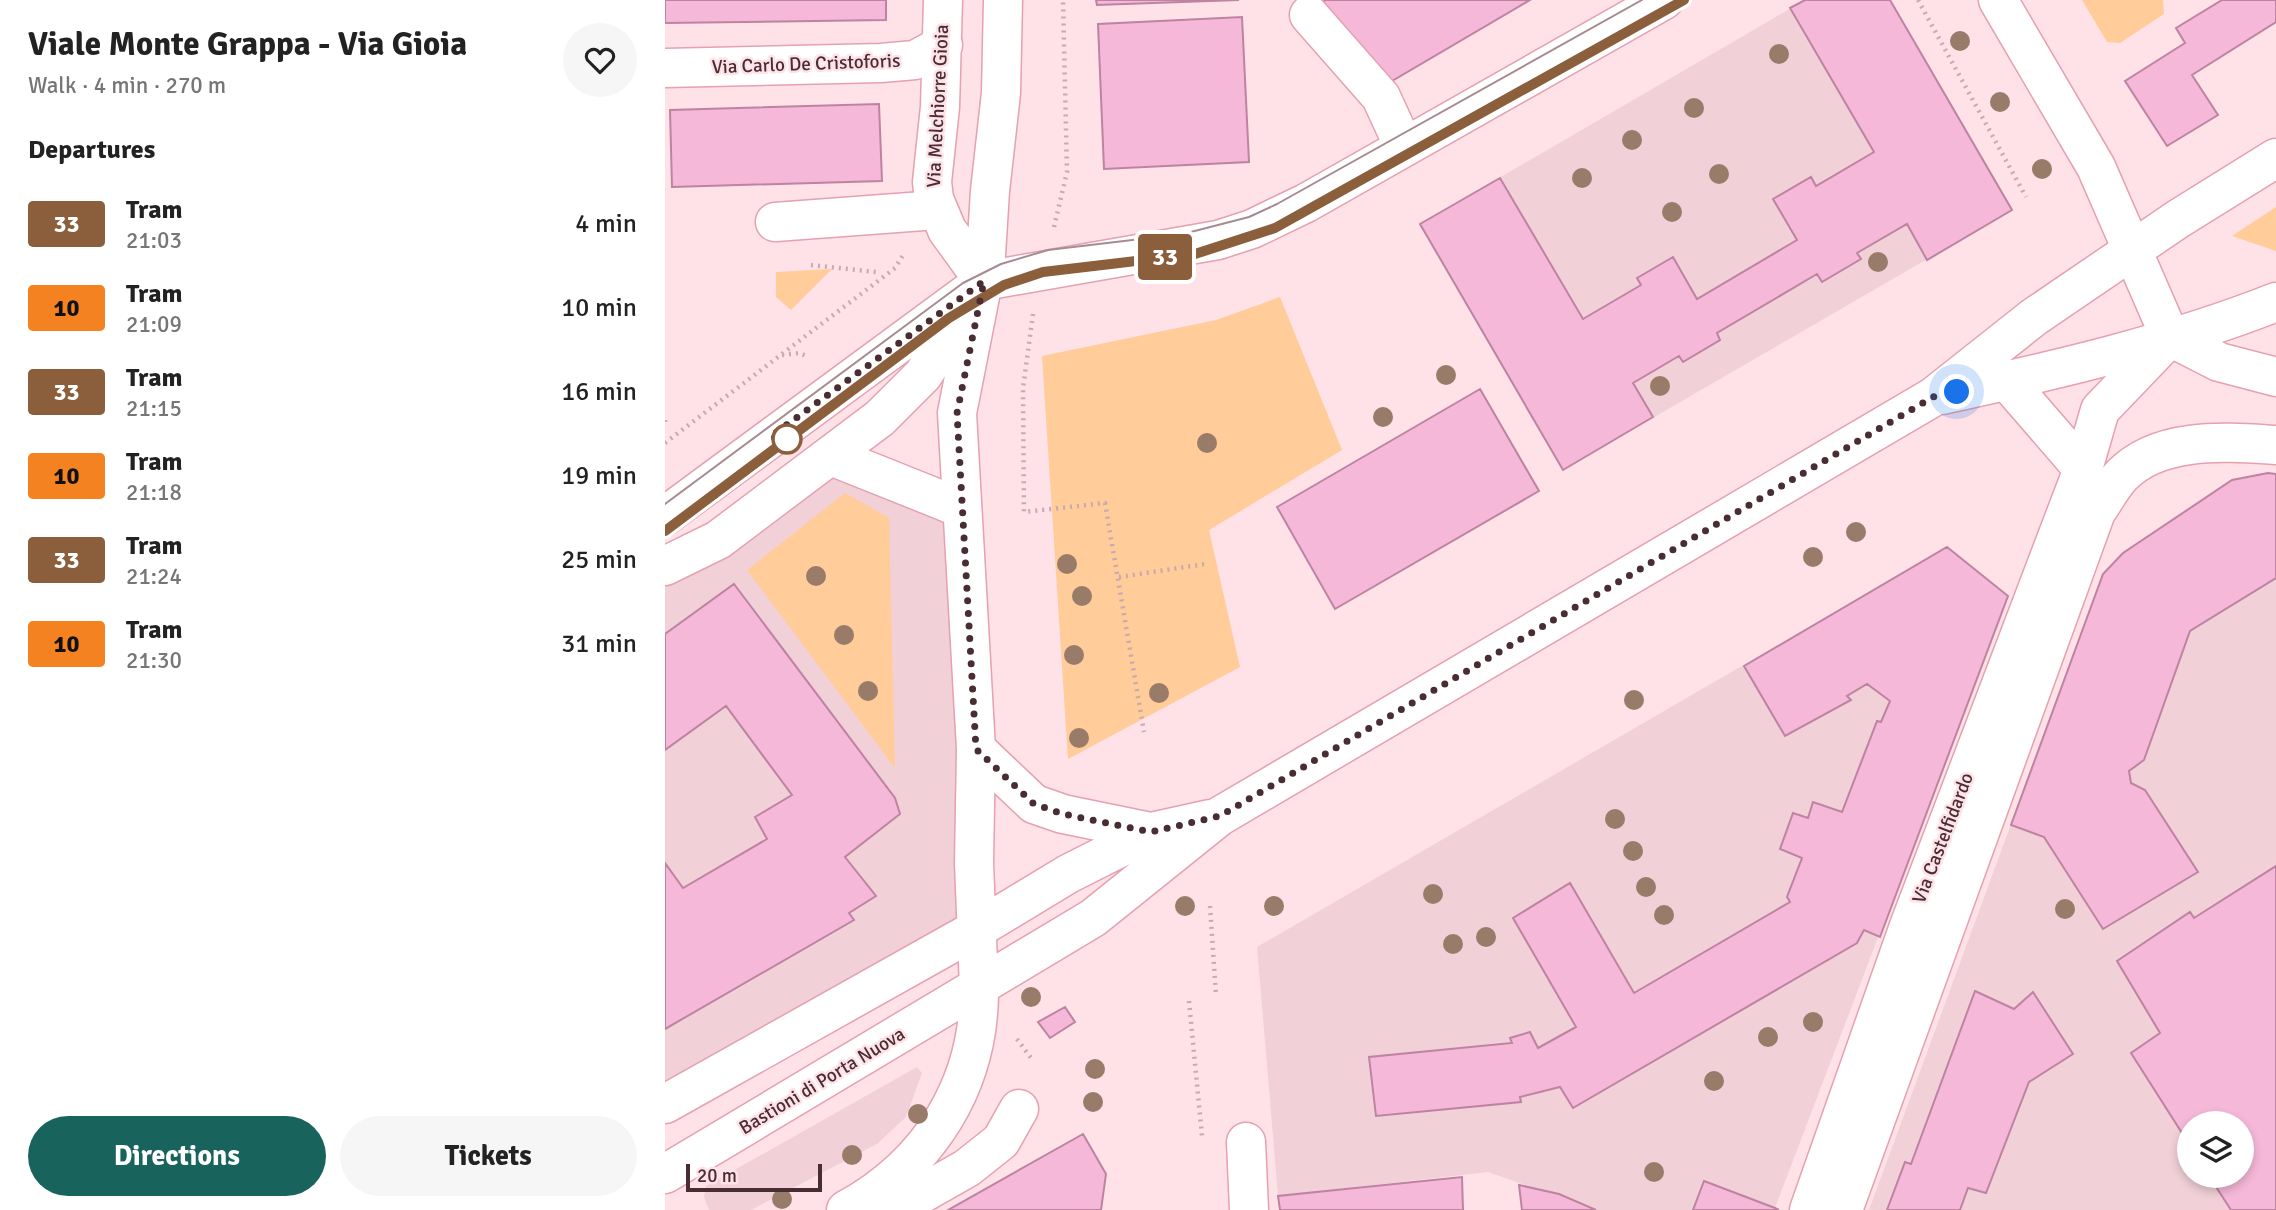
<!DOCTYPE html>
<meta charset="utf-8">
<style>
body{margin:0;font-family:Signika,sans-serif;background:#f6f6f6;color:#222;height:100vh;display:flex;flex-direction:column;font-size:26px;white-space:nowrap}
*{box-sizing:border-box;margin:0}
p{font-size:23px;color:#767676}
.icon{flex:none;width:38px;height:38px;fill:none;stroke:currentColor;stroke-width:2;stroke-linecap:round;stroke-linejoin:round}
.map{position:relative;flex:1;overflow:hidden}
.drawer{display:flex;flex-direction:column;background:#fff;width:665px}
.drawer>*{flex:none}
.badge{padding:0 14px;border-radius:5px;font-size:24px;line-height:46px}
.buttons{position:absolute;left:1512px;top:1111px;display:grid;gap:14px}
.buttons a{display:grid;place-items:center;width:77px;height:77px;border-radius:50%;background:#fff;box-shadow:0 4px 10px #0003;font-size:35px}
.scale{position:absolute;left:21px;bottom:18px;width:136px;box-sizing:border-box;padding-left:7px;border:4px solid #482d32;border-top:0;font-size:19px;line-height:24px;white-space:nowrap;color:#482d32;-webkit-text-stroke:5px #ffe2e7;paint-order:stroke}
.you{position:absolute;width:35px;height:35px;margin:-18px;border:5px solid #fff;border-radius:50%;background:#1a73e8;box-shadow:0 0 0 10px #1a73e833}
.map>.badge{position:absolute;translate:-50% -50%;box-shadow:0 0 0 4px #fff}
h2{padding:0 28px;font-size:26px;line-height:63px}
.round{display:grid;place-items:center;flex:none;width:74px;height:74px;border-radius:37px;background:#f6f6f6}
.head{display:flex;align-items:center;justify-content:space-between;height:119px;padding:0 28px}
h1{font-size:33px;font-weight:700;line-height:52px}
.button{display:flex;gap:14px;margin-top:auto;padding:14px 28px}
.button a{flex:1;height:80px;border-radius:42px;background:#18645d;color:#fff;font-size:28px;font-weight:700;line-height:80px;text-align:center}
.button a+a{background:#f6f6f6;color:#222}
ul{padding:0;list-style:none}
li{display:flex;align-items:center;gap:21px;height:84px;padding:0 28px}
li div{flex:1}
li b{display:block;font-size:26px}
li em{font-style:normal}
li .badge{min-width:77px;font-weight:700;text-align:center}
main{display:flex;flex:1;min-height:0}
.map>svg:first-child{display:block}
</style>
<main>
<section class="drawer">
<div class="head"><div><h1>Viale Monte Grappa - Via Gioia</h1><p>Walk · 4 min · 270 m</p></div><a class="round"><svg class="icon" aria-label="heart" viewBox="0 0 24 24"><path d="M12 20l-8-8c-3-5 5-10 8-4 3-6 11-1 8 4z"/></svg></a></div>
<h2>Departures</h2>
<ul>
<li><span class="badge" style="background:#8b5e3c;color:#fff">33</span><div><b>Tram</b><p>21:03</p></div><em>4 min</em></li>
<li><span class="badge" style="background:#f58220;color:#111">10</span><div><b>Tram</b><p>21:09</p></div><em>10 min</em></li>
<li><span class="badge" style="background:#8b5e3c;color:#fff">33</span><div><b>Tram</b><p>21:15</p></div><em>16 min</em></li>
<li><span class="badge" style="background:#f58220;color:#111">10</span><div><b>Tram</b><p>21:18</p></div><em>19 min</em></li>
<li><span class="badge" style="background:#8b5e3c;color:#fff">33</span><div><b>Tram</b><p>21:24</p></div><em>25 min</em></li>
<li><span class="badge" style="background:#f58220;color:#111">10</span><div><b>Tram</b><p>21:30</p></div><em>31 min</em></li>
</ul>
<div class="button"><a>Directions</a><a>Tickets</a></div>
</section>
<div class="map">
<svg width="1611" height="1210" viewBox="0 0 1611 1210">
<rect width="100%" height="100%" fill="#ffe2e7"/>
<path fill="#f1d1d7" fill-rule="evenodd" d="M1140,0H1225L1347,210L898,470L755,224Z
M167,460L293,510L306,926L0,1098V578Z
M1611,474V1210H1204L1438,574L1458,553L1515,517ZM1524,1124H1577V1176H1524Z
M1282,547L1343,596L1110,1208L1040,1181L1028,1210H931L823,1172L613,1196L592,947Z
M252,1067L257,1073L241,1117L212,1144L86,1210H44L39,1197L41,1186Z"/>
<path fill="#ffcc9a" d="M1417,0H1498L1499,14L1455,43L1442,42Z
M1611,207V251L1567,236Z
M167,269L126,310L111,297V272Z
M615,297L677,450L544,530L575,667L403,759L377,356L551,320Z
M180,493L224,518L230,768L82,570Z"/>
<path fill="#f5b8d8" stroke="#bd83a1" stroke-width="2" d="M0,0H221V20L0,23Z
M431,0H574L432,5Z
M661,0H865L727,81L656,3Z
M1140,0H1225L1347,210L1262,260L1242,224L1192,253L1196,259L1157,282L1152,274L1052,333L1055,340L1018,362L1014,356L968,383L988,417L898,470L755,224L835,178L918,319L976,285L972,278L1008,257L1032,299L1132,240L1108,199L1146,177L1151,186L1209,152L1125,8Z
M1557,0H1611V22L1527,75L1553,115L1502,146L1460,81L1520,43L1511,28Z
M577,17L584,162L439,169L433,24Z
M214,104L217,181L7,187L5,110Z
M815,389L874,491L670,609L612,507Z
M1603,473L1611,474V578L1525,631L1479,760L1464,771L1466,783L1480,790L1533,872L1438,929L1379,837L1346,825L1438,574L1458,553L1567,480Z
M1282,547L1343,596L1215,937L1199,930L1192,943L908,1108L895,1087L855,1097L856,1102L711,1116L704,1057L847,1043L845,1038L865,1032L873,1048L911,1027L848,918L905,883L969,993L1125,902L1122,897L1137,858L1115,849L1128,813L1143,818L1148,802L1177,812L1212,721L1216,722L1225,701L1202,684L1182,696L1186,700L1120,736L1079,666Z
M69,584L230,798L235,814L180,857L211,896L184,913L189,920L0,1029V863L18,888L102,839L90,817L127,795L61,706L0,750V634Z
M1611,866V1210H1566L1544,1176H1577V1124H1524V1144L1466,1053L1495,1033L1452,961L1525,912L1529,918Z
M1310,991L1349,1009L1368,992L1408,1054L1364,1082L1321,1193L1303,1188L1295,1210H1222L1240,1162L1246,1164Z
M400,1007L410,1022L385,1038L373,1022Z
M418,1134L441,1174L436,1210H283Z
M797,1177L798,1210H615L613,1196Z
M1039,1181L1110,1208L1114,1210H1028Z
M854,1185L894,1194L931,1210H857Z"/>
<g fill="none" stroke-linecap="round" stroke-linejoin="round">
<g stroke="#e5a1af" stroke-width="41">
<path id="minor" d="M1333,0L1431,167L1505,337L1554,362L1611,377
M644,15L716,97L739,147
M0,68L216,63L250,60L278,45
M110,222L272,210
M1342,381L1418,469
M166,456L296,508
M0,516L319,281L553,240L587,229L641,203L999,0
M0,566L53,540L215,418L258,375L309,298
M581,1142L584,1210
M181,1210C265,1164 315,1084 314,988
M228,1210L302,1168L336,1141L354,1109
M1144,1210L1244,926L1418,469L1435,410L1505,337
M1178,1210L1431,512C1439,501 1446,487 1456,476C1494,436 1561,442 1611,445"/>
</g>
<g stroke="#e5a1af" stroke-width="41">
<path id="major" d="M278,0L275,107L267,182L269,199L282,230L319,281
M1277,395C1387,371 1505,344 1611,302
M311,749L369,804L398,814L486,832
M314,988L309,863L311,749L292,413L320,271L325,191L336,93L338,0
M0,1104L312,929L403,874L486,832L545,819
M0,1174L428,918L555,816L1268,397L1369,317L1513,219L1611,158"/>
</g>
<path stroke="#c6aaaf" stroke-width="4.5" stroke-dasharray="2 5" stroke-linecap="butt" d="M1253,0L1361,197
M389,227L402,172L398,0
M146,265L211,272
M368,314L358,388L359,512L440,503L479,732
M117,355L134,353L142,356
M0,420V424
M0,443L230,268L238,255
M454,577L540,564
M545,906L551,995
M524,1001L537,1136
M352,1039L366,1058"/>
<use href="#minor" stroke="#fff" stroke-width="38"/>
<use href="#major" stroke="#fff" stroke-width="38"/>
<path stroke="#a78b90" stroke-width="2" d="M0,504L298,283L336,264L383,250L518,234L584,217L612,204L977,0
M0,531L284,318L339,285L378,273L530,254L610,228L1019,0"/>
</g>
<g fill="#997b69">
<circle cx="1295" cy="41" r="10"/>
<circle cx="1114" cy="54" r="10"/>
<circle cx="1335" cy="102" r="10"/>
<circle cx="1029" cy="108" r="10"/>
<circle cx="967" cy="140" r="10"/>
<circle cx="1377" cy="169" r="10"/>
<circle cx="1054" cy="174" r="10"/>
<circle cx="917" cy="178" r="10"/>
<circle cx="1007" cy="212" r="10"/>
<circle cx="1213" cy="262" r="10"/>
<circle cx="781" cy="375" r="10"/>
<circle cx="995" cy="386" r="10"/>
<circle cx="718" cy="417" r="10"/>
<circle cx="542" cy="443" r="10"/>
<circle cx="1191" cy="532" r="10"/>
<circle cx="1148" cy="557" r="10"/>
<circle cx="402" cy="564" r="10"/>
<circle cx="151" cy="576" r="10"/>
<circle cx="417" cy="596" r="10"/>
<circle cx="179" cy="635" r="10"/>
<circle cx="409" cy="655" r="10"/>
<circle cx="203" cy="691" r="10"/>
<circle cx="494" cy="693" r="10"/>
<circle cx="969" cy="700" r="10"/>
<circle cx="414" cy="738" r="10"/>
<circle cx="950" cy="819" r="10"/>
<circle cx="968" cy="851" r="10"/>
<circle cx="981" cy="887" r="10"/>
<circle cx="768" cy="894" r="10"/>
<circle cx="520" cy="906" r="10"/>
<circle cx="609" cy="906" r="10"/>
<circle cx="1400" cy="909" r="10"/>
<circle cx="999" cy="915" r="10"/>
<circle cx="821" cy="937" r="10"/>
<circle cx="788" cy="944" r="10"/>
<circle cx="366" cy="997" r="10"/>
<circle cx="1148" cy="1022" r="10"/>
<circle cx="1103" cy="1037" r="10"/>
<circle cx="430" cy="1069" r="10"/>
<circle cx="1049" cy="1081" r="10"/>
<circle cx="428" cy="1102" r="10"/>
<circle cx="253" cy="1114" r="10"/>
<circle cx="187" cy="1155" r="10"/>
<circle cx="989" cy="1172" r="10"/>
<circle cx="117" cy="1199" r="10"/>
</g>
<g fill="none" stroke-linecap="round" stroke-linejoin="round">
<g stroke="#fff" stroke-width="16">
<path id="line" d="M0,531L284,318L339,285L378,272L530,254L610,228L1019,0"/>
</g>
<use href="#line" stroke="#8b5e3c" stroke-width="10"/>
<path stroke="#482d32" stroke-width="7" stroke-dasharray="0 12.6" d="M122,439L105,437L319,281L292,413L311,749L369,804L398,814L486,832L555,816L1268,397L1292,392"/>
</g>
<circle fill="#fff" stroke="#8b5e3c" stroke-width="3.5" cx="122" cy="439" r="14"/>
<g text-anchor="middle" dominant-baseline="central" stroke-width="5" stroke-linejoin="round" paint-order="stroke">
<g font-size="19" fill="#482d32" stroke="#ffe2e7">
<text transform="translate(141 64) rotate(-2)">Via Carlo De Cristoforis</text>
<text transform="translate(273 106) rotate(-87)">Via Melchiorre Gioia</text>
<text transform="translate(1278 838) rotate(-69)">Via Castelfidardo</text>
<text transform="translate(157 1081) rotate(-31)">Bastioni di Porta Nuova</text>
</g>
</g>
</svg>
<div class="buttons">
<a><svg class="icon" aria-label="layers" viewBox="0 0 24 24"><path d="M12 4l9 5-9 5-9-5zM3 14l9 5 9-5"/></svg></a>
</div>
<div class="scale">20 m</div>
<div class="you" style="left:1292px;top:392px"></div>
<b class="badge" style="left:500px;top:257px;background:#8b5e3c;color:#fff">33</b>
</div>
</main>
